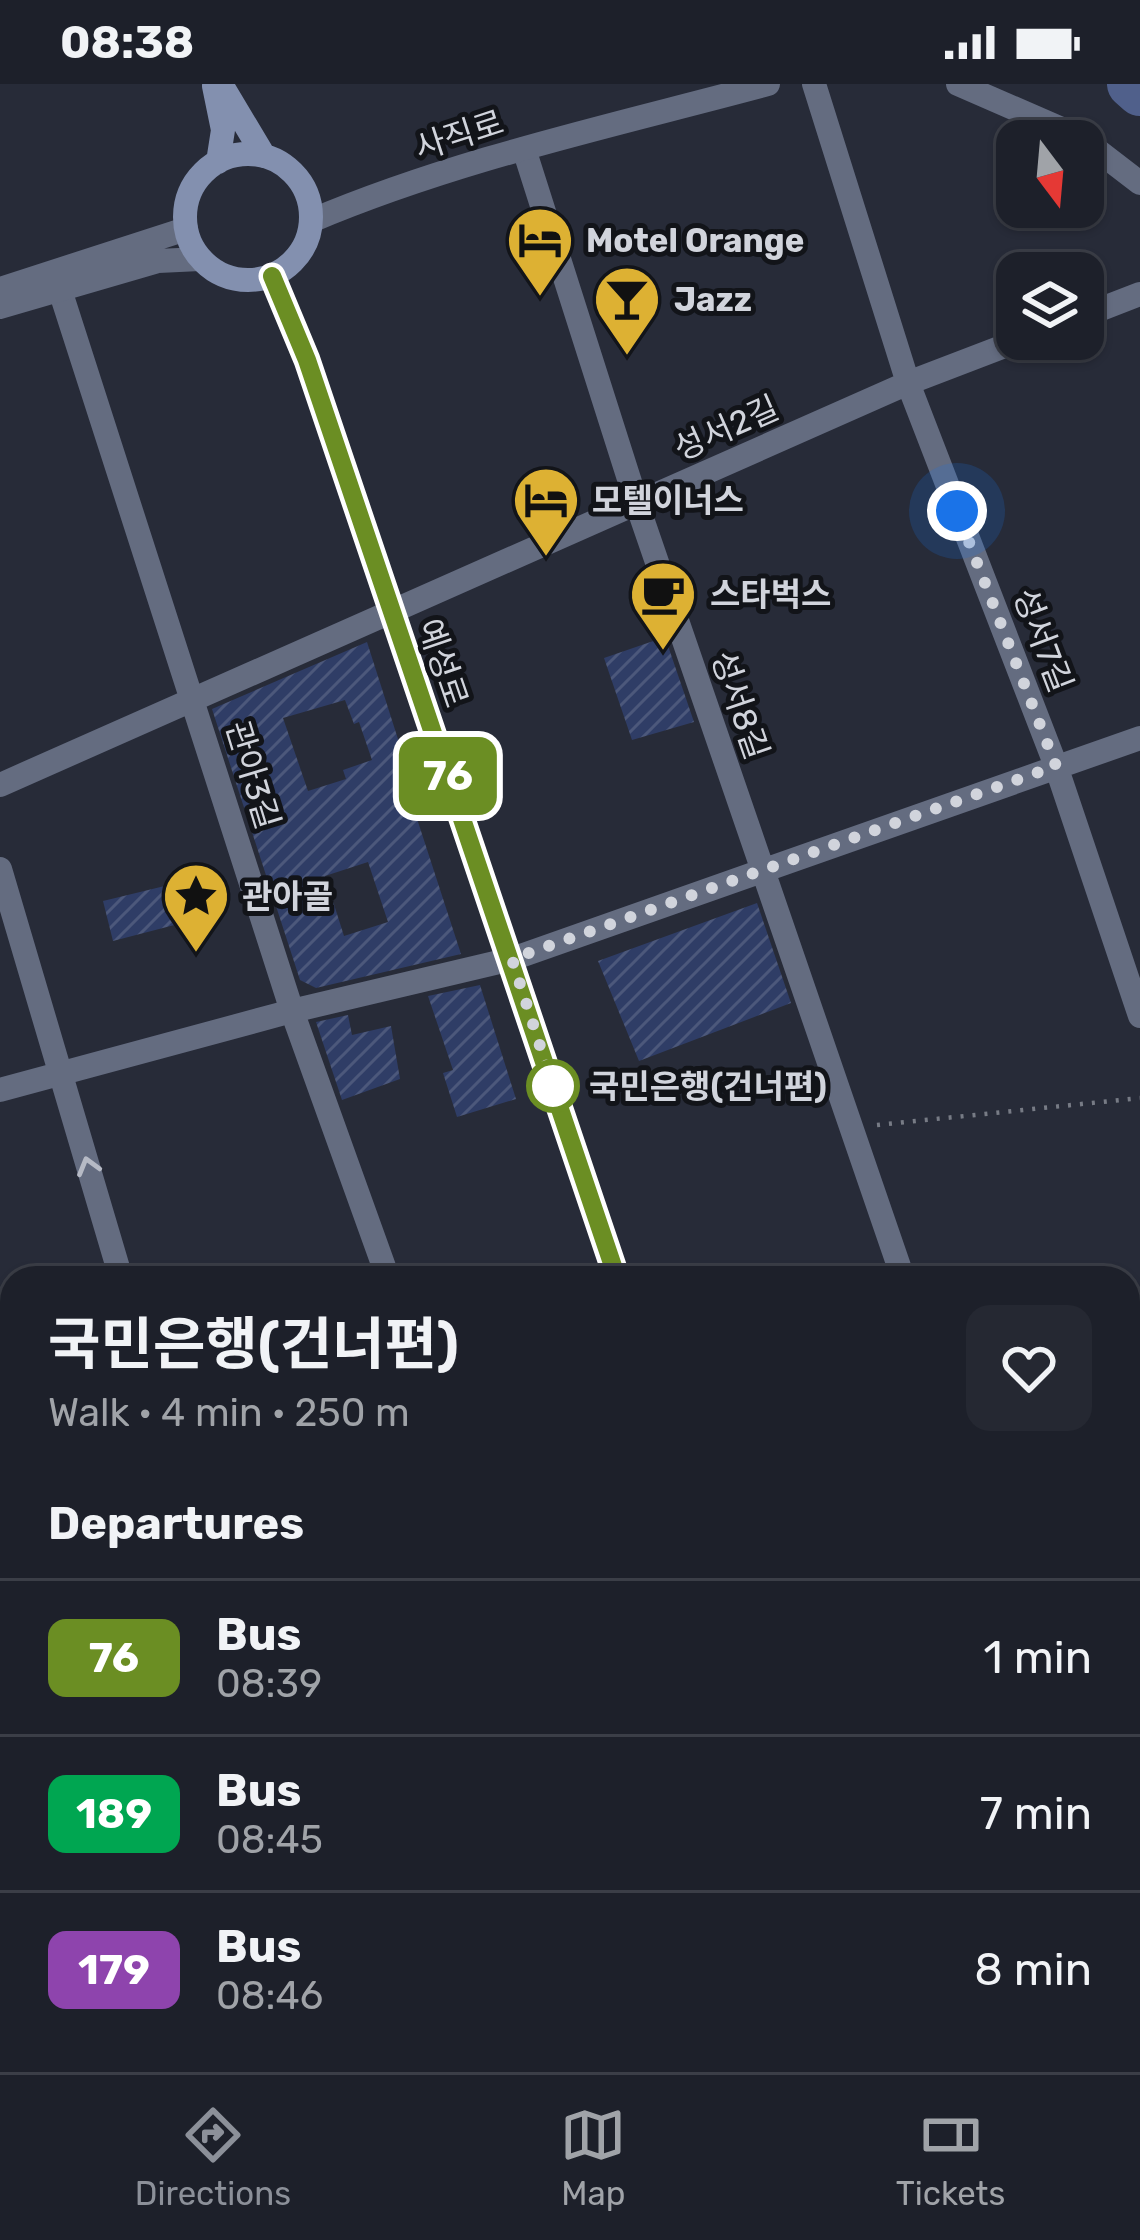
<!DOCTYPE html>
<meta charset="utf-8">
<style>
body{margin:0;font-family:Rubik,"Noto Sans KR",sans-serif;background:#252832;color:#f1f3f6;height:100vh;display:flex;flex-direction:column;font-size:45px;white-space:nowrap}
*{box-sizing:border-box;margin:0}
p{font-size:39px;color:#a0a3a8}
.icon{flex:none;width:66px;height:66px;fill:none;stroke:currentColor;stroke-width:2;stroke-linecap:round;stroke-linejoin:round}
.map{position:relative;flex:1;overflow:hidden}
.sheet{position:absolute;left:0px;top:1182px;width:1140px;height:807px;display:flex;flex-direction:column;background:#1d202a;border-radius:36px 36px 0 0;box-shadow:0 3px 9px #0004,0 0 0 3px #3b3e47}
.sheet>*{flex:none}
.badge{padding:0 24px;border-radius:18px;font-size:42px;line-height:78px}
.needle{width:78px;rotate:164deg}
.fabs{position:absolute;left:996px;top:36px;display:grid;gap:24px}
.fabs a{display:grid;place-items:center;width:108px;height:108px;border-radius:24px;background:#1d202a;box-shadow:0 3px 9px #0004,0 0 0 3px #3b3e47;font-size:60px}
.you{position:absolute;width:60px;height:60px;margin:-30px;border:9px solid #fff;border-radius:50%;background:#1a73e8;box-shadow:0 0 0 18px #1a73e833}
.map>.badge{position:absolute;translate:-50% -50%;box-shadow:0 0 0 6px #fff}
h2{padding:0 48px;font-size:45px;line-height:108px}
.round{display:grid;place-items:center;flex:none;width:126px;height:126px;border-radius:24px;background:#252832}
.headline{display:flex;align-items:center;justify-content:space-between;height:204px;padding:0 48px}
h1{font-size:57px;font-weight:700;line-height:90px}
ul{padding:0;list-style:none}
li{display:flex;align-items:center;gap:36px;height:156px;padding:0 48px;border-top:3px solid #3b3e47}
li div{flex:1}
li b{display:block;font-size:45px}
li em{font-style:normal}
li .badge{min-width:132px;font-weight:700;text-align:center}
.status{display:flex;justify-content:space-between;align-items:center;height:84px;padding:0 60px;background:#1d202a;direction:ltr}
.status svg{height:33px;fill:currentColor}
.tab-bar{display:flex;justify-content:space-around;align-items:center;height:168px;border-top:3px solid #3b3e47;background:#1d202a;font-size:33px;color:#a0a3a8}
.tab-bar a{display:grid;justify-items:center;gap:6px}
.tab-bar .current{color:#8c9099}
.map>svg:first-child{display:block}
</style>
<div class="status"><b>08:38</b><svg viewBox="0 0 49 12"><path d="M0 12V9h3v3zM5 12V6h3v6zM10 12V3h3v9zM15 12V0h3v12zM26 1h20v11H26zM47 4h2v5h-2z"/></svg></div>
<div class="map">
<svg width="1140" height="1988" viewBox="0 0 1140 1988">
<defs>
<pattern id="water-ripples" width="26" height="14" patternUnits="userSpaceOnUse" patternTransform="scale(3)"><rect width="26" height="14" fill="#50608b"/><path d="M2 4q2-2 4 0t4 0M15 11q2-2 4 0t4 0" fill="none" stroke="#68769b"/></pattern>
<pattern id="building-hatch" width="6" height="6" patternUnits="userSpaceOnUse" patternTransform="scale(3)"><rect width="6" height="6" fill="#2f3d66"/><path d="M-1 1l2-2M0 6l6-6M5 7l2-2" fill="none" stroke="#4c587b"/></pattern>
</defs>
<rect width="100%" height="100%" fill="#272b38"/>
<path fill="#313848" d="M1140,1424V1988L1136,1930H1128V1425Z"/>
<path fill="url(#water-ripples)" d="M381,1977H444L470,1988H409Z"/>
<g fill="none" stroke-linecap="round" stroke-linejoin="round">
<path stroke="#50608b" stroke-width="48" d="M1131,0L1140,8"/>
</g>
<path fill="url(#building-hatch)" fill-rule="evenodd" d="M665,553L694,638L632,656L604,574Z
M367,558L413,702L407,704L461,870L316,904L300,896L212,625ZM345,616L354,640L359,638L372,676L343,686L346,695L308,707L283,634ZM368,778L388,838L344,852L325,792Z
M177,799L186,838L113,857L103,817Z
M757,819L791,919L639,977L598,877Z
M480,901L516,1015L457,1033L443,989L453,986L428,912Z
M348,931L352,951L391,942L400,995L342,1016L316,938Z"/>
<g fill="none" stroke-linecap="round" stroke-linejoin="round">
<path stroke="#777b85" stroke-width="4.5" stroke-dasharray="3 9" stroke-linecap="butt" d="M877,1041L1140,1014"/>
<path stroke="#646c80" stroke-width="24" d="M1128,1727L1140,1726"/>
<path stroke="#646c80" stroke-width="24" d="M814,0L908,299L1056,682L1140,932
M958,0L1080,53L1140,99
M524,65L637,420L903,1194
M60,206L292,927L388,1194
M1083,232L1140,210
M0,701L908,299L1023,255
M0,785L121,1194
M0,1006L292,927L512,875L1140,654
M0,1744L12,1749
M1128,1907L1140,1906
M550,1977L567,1988
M833,1977L835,1988
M1108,1977V1988"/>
<path stroke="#646c80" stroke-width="24" d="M311,137C457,75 616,41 768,0
M0,205L186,145
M0,223L158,177L200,175
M0,1407L12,1409
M0,1879L12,1884
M210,1977L243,1988
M270,1977L274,1988
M378,1988L379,1977"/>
<path stroke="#8390af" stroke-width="24" d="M221,0L264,72
M214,2L223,46L218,78
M185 133a63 63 0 1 1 126 0a63 63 0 1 1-126 0Z
M272,192L307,276L617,1194
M1128,1378L1140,1377"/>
</g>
<defs><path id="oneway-chevron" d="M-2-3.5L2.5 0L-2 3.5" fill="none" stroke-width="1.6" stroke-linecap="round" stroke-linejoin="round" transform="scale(3)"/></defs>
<use stroke="#b6bac5" href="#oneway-chevron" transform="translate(88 1082) rotate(-106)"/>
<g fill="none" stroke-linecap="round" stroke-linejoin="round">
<g stroke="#fff" stroke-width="27">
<path id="line" d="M272,192L307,276L617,1194"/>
</g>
<use href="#line" stroke="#6b8e23" stroke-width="18"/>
<path stroke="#d1d4dc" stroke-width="12" stroke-dasharray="0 21.6" d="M553,1002L512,875L1056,682L957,427"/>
</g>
<defs>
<g id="hotel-pin" transform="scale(3.45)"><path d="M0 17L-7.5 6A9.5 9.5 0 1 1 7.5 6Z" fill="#ddb133" stroke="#121419"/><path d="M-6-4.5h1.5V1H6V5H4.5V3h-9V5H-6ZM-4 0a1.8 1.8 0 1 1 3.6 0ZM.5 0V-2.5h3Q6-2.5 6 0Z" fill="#111"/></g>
<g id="bar-pin" transform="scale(3.45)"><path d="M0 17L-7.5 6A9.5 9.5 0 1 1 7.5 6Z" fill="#ddb133" stroke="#121419"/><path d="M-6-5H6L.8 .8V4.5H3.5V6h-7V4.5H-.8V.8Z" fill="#111"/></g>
<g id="cafe-pin" transform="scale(3.45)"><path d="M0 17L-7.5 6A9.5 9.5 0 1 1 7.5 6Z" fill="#ddb133" stroke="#121419"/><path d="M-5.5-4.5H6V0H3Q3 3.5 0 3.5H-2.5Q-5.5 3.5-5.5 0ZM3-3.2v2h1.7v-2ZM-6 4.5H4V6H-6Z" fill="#111"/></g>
<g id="sight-pin" transform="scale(3.45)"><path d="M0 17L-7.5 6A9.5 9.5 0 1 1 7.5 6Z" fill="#ddb133" stroke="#121419"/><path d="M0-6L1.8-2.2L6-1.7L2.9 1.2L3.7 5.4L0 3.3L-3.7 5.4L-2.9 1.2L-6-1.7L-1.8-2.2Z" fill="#111"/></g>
</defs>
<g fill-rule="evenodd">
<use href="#hotel-pin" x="540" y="156"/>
<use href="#bar-pin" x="627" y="215"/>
<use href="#hotel-pin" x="546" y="416"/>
<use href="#cafe-pin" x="663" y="510"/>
<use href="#sight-pin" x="196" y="812"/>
</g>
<circle fill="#fff" stroke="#6b8e23" stroke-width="6" cx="553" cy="1002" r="24"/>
<g text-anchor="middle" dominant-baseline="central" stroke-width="10" stroke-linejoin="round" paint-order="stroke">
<g font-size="33" fill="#d1d4dc" stroke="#121419">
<text transform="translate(459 51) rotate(-18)">사직로</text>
<text transform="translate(726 344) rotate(-24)">성서2길</text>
<text transform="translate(1043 556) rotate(69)">성서7길</text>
<text transform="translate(443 579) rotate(71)">예성로</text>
<text transform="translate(740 621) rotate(71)">성서8길</text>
<text transform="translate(253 691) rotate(73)">관아3길</text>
</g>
<g font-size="33" font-weight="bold" fill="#d1d4dc" stroke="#121419" text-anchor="start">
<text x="586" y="156">Motel Orange</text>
<text x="674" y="215">Jazz</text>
<text x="592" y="416">모텔이너스</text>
<text x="710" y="510">스타벅스</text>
<text x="242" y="812">관아골</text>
</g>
<g font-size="33" font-weight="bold" fill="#d1d4dc" stroke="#121419" text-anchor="start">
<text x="589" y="1002">국민은행(건너편)</text>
</g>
</g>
</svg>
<div class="fabs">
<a><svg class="needle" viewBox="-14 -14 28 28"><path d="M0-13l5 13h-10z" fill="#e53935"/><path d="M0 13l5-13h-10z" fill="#a0a3a8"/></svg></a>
<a><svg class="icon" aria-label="layers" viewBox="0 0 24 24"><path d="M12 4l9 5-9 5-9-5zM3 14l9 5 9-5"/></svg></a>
</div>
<div class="you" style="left:957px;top:427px"></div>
<b class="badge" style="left:448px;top:692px;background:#6b8e23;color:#fff">76</b>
<section class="sheet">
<div class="headline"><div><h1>국민은행(건너편)</h1><p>Walk · 4 min · 250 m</p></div><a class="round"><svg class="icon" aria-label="heart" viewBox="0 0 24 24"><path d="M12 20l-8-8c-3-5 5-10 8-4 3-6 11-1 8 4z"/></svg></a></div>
<h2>Departures</h2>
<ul>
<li><span class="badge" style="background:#6b8e23;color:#fff">76</span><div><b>Bus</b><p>08:39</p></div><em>1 min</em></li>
<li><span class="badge" style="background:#00a651;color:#fff">189</span><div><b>Bus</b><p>08:45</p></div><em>7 min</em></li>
<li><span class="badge" style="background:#8e44ad;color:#fff">179</span><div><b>Bus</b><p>08:46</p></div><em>8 min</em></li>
</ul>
</section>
</div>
<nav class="tab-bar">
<a class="current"><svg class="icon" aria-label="directions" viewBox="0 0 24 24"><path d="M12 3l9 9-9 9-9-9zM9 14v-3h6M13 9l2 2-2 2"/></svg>Directions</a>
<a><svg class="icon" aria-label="map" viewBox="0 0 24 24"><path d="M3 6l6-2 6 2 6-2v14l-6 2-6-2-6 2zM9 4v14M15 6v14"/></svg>Map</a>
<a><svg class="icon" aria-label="tickets" viewBox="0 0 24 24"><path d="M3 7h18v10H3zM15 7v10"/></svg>Tickets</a>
</nav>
